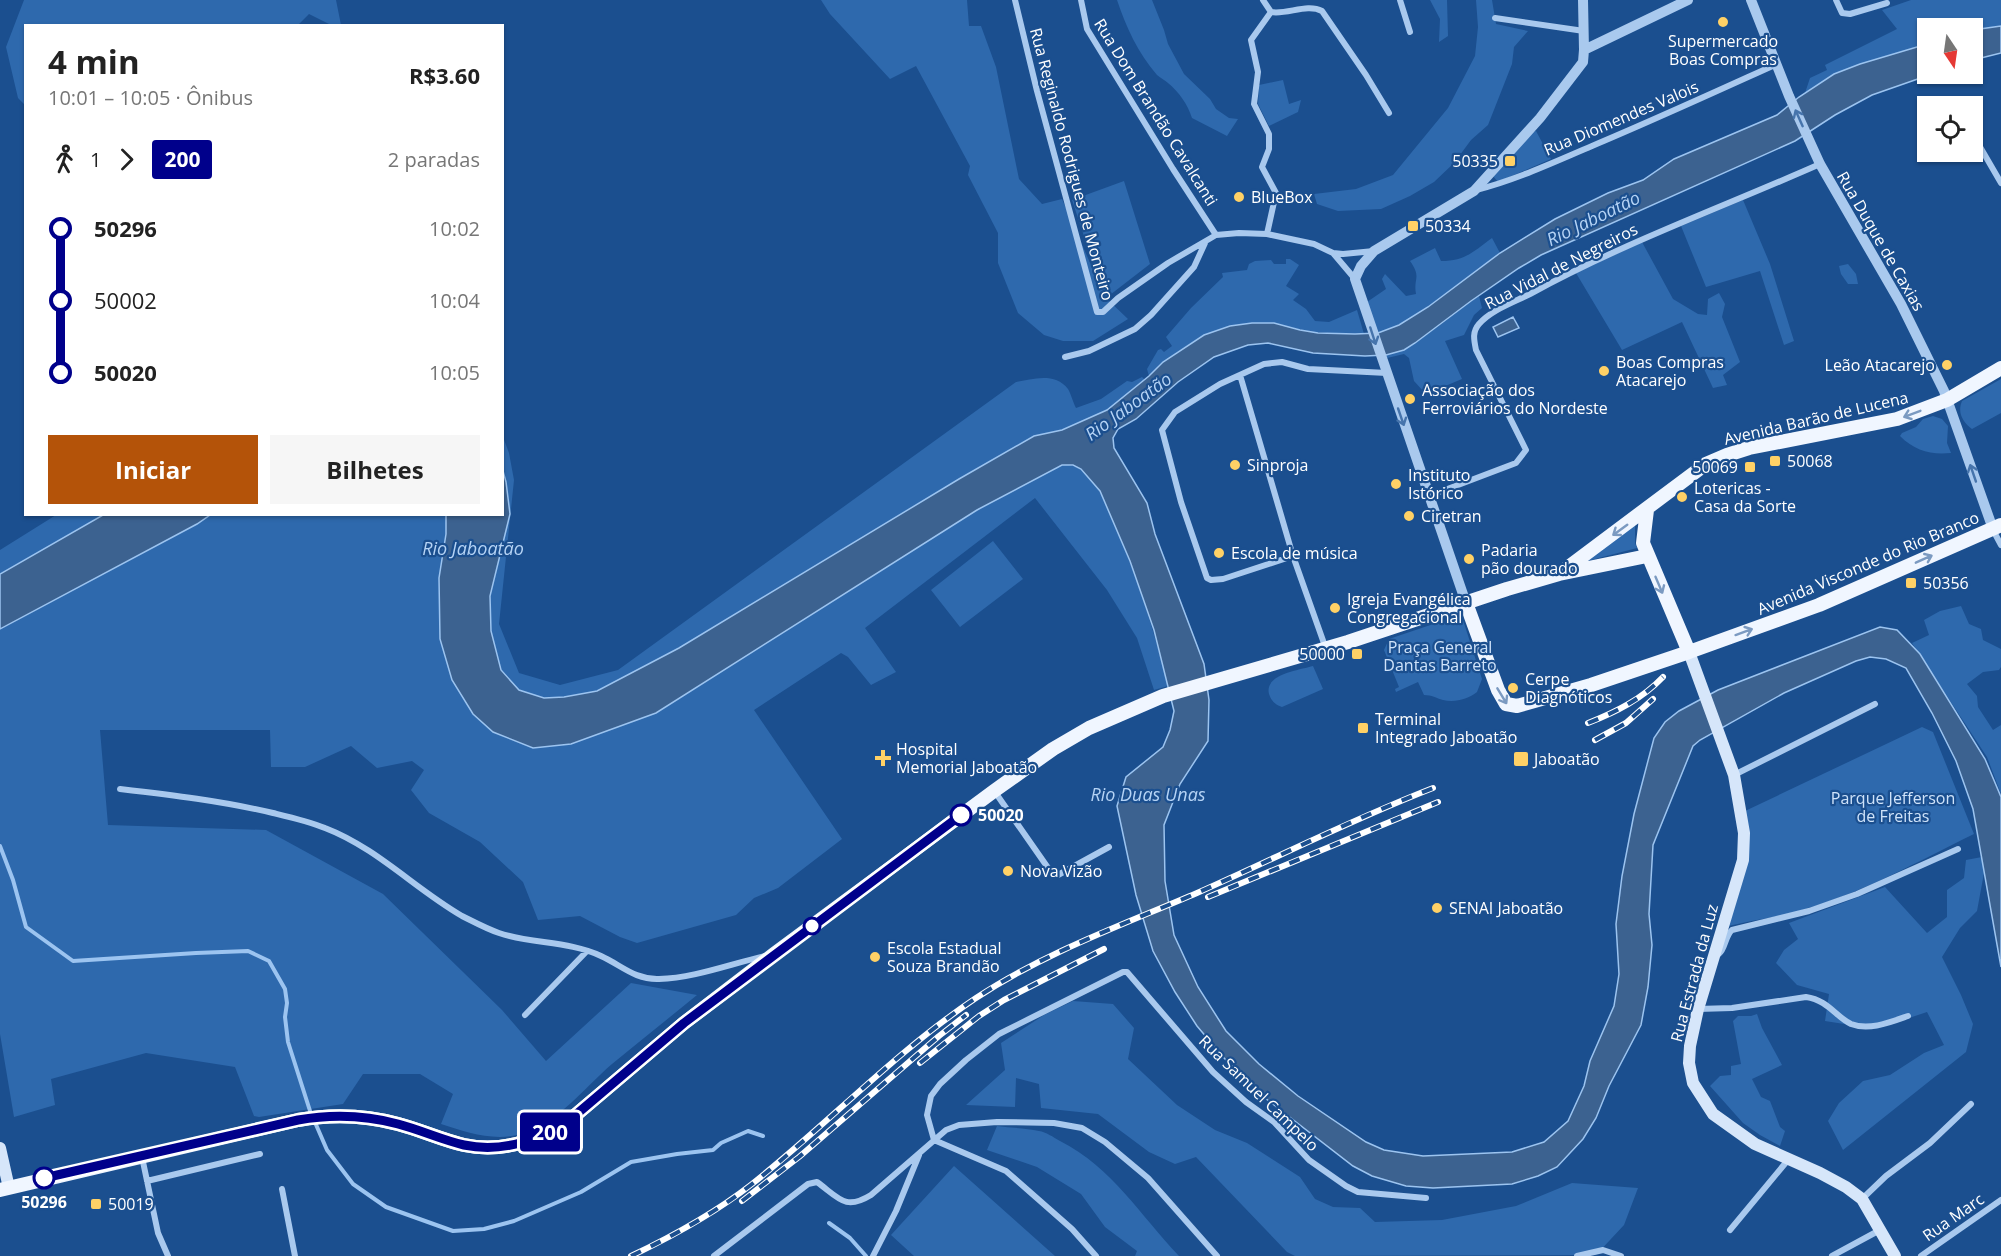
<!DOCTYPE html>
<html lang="pt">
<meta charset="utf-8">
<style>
body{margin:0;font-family:"Open Sans",sans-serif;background:#f6f6f6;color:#222;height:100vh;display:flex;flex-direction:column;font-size:22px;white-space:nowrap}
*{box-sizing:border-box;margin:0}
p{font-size:20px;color:#767676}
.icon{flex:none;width:33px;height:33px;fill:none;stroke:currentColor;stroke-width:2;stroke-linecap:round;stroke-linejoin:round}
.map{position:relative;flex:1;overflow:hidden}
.side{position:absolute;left:24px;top:24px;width:480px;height:492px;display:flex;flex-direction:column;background:#fff;border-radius:0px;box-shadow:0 2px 4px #0004}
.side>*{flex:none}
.badge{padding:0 12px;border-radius:4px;font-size:21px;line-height:39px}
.needle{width:39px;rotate:167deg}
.tools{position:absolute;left:1917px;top:18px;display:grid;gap:12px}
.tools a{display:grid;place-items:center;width:66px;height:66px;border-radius:0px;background:#fff;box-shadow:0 2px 4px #0004;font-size:30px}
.map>.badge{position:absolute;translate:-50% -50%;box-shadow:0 0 0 3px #fff}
.legs{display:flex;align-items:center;gap:9px;height:66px;padding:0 24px;font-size:20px}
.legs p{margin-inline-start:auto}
.headline{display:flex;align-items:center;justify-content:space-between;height:102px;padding:0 24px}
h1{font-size:33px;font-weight:700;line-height:45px}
.cta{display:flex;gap:12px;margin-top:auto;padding:12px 24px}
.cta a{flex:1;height:69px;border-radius:0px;background:#b45309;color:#fff;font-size:24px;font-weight:700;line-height:69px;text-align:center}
.cta a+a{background:#f6f6f6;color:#222}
ul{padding:0 24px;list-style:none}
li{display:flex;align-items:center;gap:21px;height:72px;font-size:22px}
li i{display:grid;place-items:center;width:9px;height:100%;margin:0 8px;background:currentColor}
li i::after{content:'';width:15px;height:15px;margin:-8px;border:4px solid;border-radius:50%;background:#fff}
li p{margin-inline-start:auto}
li:first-child i{background:linear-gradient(#0000 50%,currentColor 0)}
li:last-child i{background:linear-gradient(currentColor 50%,#0000 0)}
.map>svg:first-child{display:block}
</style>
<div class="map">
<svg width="2001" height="1256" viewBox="0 0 2001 1256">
<rect width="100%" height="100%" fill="#1b4f8f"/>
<path fill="#2e69ad" d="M24,0H336L341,25H331L309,14L297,26H26L25,105L18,98L6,47Z
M821,0H967L969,26H981L996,67L1019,179L1042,204L1062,199L1102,290L1072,200L1124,181L1150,264L1106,298L1128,319L1093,341H1063L1044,335L1018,313L998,263V233L968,175L970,166L916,66L890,79L830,14Z
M1117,0H1152L1164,30L1168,44L1184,74L1210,99L1216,109L1229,118L1238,119L1227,136L1192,118C1188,105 1179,92 1168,83C1165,80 1160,78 1157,75C1138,53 1126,27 1117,0Z
M1430,0H1447L1448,36L1439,42L1440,19Z
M1476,0H1492L1496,24L1528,31L1514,47L1512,64L1488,125L1471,140L1454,163L1434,182L1410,196L1381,209L1338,211L1317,204L1314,194L1356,189L1393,175L1448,108L1475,56L1478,27Z
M1911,0H2001V26L1973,30L1972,28H1928L1927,44L1860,64L1834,74L1805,93L1810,78L1827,70L1825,65L1897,29L1882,10Z
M1283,80L1289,104L1301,100L1298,112L1269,126L1258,104L1259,85Z
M1536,131L1551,159L1498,182L1493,176L1529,133Z
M1743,200L1770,264L1794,341L1784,345L1760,271L1706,287L1681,226Z
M1492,238L1500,253C1462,280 1422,319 1378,333L1367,302L1386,289L1382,279L1385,274L1406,296L1416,294C1413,278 1422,278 1410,261L1435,248L1441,261C1465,261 1473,252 1492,238Z
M1642,242L1673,299L1698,314L1707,315L1708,299L1719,293L1725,304L1722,317L1740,362L1723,375L1727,385L1713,388L1682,322L1622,350L1576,273Z
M1286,259H1290L1299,265L1286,286L1299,294L1293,300L1306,309L1315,321L1329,322L1357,310L1364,334L1309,332L1274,323L1230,326L1204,335L1177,352L1149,376L1147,369L1158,350L1161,349L1164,352L1172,346L1166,337L1191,308L1223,277L1222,273L1247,270L1249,264L1255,261L1271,260L1274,264H1286Z
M1848,264L1856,274L1858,284H1848L1841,274L1839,266Z
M1479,296L1482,308L1474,315L1464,335L1445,341L1462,379L1438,389L1424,392L1414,381L1409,358L1404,354L1387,358L1386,355C1422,344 1448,317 1479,296Z
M1142,377L1145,380L1107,410L1062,430L1034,436L959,479L679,648L598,691L563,697L544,698L519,690L501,670L491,631L490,596L510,514L506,482L503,471V437L509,453L514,480L499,624L519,673L560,685L618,670L1016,382C1033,379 1055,372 1068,389C1071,394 1073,402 1076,408L1101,399L1127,381L1132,382Z
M2001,379V413L1972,429C1963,422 1957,413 1962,401Z
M1933,416L1942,419L1948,426L1947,443L1951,453C1931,455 1915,451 1900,436L1902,433L1916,427L1923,419Z
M1062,465C1071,465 1077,466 1084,472C1099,484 1106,505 1114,523C1137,576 1154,630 1168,686L1154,690L1137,638L1107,590L1035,498L865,628L896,672L871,685L848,657L841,653L754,710L842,839L778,888L754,898L736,915L637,943L620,937L580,916L538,920L523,882L480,842L429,813L411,790L424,770L412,761L377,768L351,746L305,767H271L270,730H100L108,825L266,830L383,894L502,1010L546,1061L631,983L697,995C669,1018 640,1041 612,1064C584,1088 558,1123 521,1134C494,1142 466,1132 441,1124L453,1094L420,1074H363L343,1104L259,1117L254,1116L235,1067L146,1053L51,1079L55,1105L14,1117L0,1034V629L197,524L210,515H446V534L473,713H656L977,510Z
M56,515H103L0,574V550Z
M1635,524V543L1637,548L1576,564Z
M993,541L1023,579L960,627L931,590Z
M1961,606L1969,624L1981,629L1983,640L2001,649V667L1999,670L1983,672L1967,684L1977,696L1978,707L1993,730L2001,725V794L1987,757L1912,643L1929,635L1924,620L1940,611Z
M1457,616L1463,620L1482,679L1477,692C1468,699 1455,703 1443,700C1436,698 1432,695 1424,695L1418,682L1396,692L1395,689L1399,687L1384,650L1389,639Z
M1313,666L1323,689L1282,707C1276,705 1271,701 1269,694C1264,674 1300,670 1313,666Z
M1922,727L1933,732L1974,834C1919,861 1864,892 1805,909C1780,917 1754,920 1728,926L1745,811Z
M1982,857L1984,873L1977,911L1960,928L1942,957L1961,995L1973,1024L1966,1052L1843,1150L1828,1121L1839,1103L1863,1081L1890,1075L1924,1053L1944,1045L1927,1012L1876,1029L1825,1021L1829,994L1797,985L1776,963L1784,950L1798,939L1789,923L1885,887L1927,933L1947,917V890L1964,878L1966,860Z
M1073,1001L1113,1004L1134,1028L1128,1059L1177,1105L1215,1130L1247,1143L1300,1177L1315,1199L1333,1207L1360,1208L1375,1222L1442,1220L1516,1206L1572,1183L1638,1188L1624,1225L1596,1255L1295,1256L1287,1252L1196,1157L1175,1164L1149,1152L1098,1114L1041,1108L1039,1084L1016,1078L1015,1107L966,1105L1005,1070L1001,1043L1044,1015Z
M1757,1014L1762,1028L1782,1065L1752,1079L1761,1097L1770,1101L1780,1127L1785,1131L1780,1146L1760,1135L1743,1123L1710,1086L1720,1076L1731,1075V1066L1741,1064L1733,1021L1738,1016H1751Z
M997,1126C1011,1128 1026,1128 1039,1131C1046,1132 1053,1137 1060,1141C1113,1168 1139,1214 1179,1256H1135L1137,1251L1105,1227L1081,1194L1037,1167L987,1150Z
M954,1166L1055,1256H914L891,1235Z"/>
<path fill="#3c6290" stroke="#9cc4f0" stroke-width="1.5" d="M2001,26V53L1973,60V30Z
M1927,44L1928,74H1932L1872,95L1835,115L1795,141L1541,255L1519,268L1471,301L1415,343L1404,350L1386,355L1365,356L1313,353L1268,343L1248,345L1214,357L1178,382L1136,419L1118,429L1113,438L1114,448L1147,503L1155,534L1204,664L1209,700L1208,741L1180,784L1164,825L1165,881L1174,935L1198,987L1226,1031L1259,1064L1298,1096L1366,1142L1384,1150L1423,1156L1512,1152L1544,1142L1568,1121L1584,1086L1590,1061L1614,1006L1619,974L1616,924L1622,876L1634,814L1654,738L1665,722L1679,711L1718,690L1880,627L1897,630L1920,654L1985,759L2001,797V967L1973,809L1956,761L1932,713L1906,668L1886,659L1870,657L1856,661L1784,693L1700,740L1693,746L1653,845L1649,914L1652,945L1648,987L1641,1025L1609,1086L1596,1118L1583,1139L1557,1167L1538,1176L1512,1184L1433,1188L1406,1186L1372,1176L1353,1166L1265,1098L1224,1058L1197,1026L1175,992L1153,951L1136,895L1117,806L1126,777L1163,747L1170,730L1174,711L1154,630L1130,561L1100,491L1081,469L1073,465H1062L977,510L656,713L571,744L533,748L493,732L473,714L452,680L440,639L439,578L446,534V515L502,514L503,471L506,482L510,514L490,596L491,631L501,670L519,690L544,698L564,697L597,691L679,648L959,479L1034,436L1062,430L1107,410L1149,376L1163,362L1204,335L1230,326L1252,323H1274L1300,330L1318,333L1355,334L1378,333L1399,325L1428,307L1500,253L1555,219L1608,193L1643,180L1674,159L1777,115L1799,97L1834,74L1860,64Z
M1513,317L1519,328L1498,337L1493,327Z
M103,515H210L197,524L0,629V574Z"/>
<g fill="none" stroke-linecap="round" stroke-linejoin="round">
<path stroke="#9cc4f0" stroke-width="4" d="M0,846L13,880L26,927L73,961L196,953L248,951L269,961L285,989L287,1003L285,1017L288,1042L311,1114
M314,1120L327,1150L353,1184L386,1207L453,1231L484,1229L514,1221L581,1192L631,1162L677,1154L713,1150L721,1143L748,1131L763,1136
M829,1223L850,1238L866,1256"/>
<path stroke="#a9c9ee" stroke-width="6" d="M1015,0L1037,91L1097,312H1103L1118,298L1168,263L1216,235L1239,233L1267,234L1314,244L1333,253L1355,279
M1081,0L1087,29L1173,169L1216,235
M1263,0L1271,12C1287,15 1307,3 1322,11L1366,75L1389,113
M1400,0L1410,32
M1836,0L1842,13L1850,14L1887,3
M1495,18L1584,31
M1954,101L1957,106
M1972,133L2001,183
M1476,190C1516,180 1554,162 1592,146C1654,120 1715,92 1777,64
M1267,234L1276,193L1262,167L1269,149V134L1254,104L1258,72L1251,40L1271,12
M1333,253L1343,254L1374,251
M1065,357L1089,351L1135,329L1151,315L1194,267L1205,243
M1240,375L1293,556L1326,649
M1429,496L1516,463L1526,450L1476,350C1474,340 1472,332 1479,324C1491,310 1514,302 1530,294C1623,243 1723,207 1820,164
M1993,530L2001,545
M1293,556L1223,579L1211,580L1207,578L1181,502L1162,430L1175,412L1220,384L1264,364L1282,362L1308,369L1387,373
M1734,775L1875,704
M120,789C172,795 222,801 273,813C290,817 308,821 325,828C377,848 415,889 462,916C474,922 487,929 499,933C532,944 569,941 601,956C621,965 635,980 659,979C694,978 730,964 765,956
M995,792L1053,875H1058L1109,847
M1715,956C1726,952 1724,937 1732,930L1809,911L1857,894L1958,849
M1698,1009L1732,1008L1806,997C1828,1000 1836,1017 1851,1024C1869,1031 1891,1022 1908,1016
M525,1015L587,951
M142,1157L158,1233L168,1256
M147,1181L260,1154
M282,1189L295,1256
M1862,1199L1886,1176L1930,1143L1971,1104
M1730,1230L1788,1160
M714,1256L808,1184L817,1182C839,1198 845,1211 871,1195L946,1130L959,1125L997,1122L1054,1123L1082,1128L1105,1142L1148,1178L1217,1256
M873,1256L896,1211L919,1155
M1096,1256L1072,1229L1006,1171L934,1140L927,1115L931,1096L940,1084L966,1060L999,1034L1123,972H1127L1213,1072L1246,1102L1274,1122L1309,1160L1346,1186L1358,1192L1426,1198
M1577,1256L1603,1250L1621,1256
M1832,1256L1880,1230
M1921,1256L2001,1200"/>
<path stroke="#a9c9ee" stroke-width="10" d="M1751,0L1789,96L1820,164L1901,304L1944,391L1993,529
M1584,50L1688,0
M1466,603L1355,279L1361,266L1374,251L1474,191L1540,118L1583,62L1584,50L1583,0"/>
<path stroke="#d6e6fa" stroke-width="12" d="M1689,652L1734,775L1744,833L1743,860L1698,1009L1690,1046L1689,1063L1693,1083L1713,1114L1755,1144L1820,1173L1846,1187L1862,1199L1895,1256
M0,1148L9,1188"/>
<path stroke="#f0f6ff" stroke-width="14" d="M1647,510L1643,543L1689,652
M1563,571L1706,464L1727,455L1749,448L1897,419L1947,400L2001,368
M1466,603L1498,690L1506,704L1517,706L1591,685L1689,652L1819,605L2001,525
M0,1190L298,1120C332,1114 365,1115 398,1124C421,1130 442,1140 464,1145C503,1153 540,1140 572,1118L684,1023L774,954L994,791L1053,749L1089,728L1163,696L1348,642L1507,589L1559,574L1647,556"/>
<g stroke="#fff" stroke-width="6">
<path id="rail" d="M1588,723C1616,712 1642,699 1663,677
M1595,740L1626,723L1653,699
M1208,897L1438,802
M920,1063L979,1016L1004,1000L1104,949
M742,1201L799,1157L939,1036L966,1015
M631,1256C673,1236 715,1213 752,1184C828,1124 895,1052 976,998C1044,953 1122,925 1197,893C1276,858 1353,819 1433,788"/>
</g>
<use href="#rail" stroke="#1b4f8f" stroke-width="4" stroke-dasharray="11" stroke-linecap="butt"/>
</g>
<defs><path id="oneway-shaft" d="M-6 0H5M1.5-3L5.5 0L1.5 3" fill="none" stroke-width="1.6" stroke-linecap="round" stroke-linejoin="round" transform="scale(1.5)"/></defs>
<g stroke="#4674ac">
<use href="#oneway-shaft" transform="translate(1799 118) rotate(-114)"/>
<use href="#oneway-shaft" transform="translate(1373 336) rotate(72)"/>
<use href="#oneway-shaft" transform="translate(1401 417) rotate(71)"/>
<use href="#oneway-shaft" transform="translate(1973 473) rotate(-109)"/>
</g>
<g stroke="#7b9ac1">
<use href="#oneway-shaft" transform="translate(1912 414) rotate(159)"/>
<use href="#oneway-shaft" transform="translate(1620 530) rotate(144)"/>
<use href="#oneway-shaft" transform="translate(1924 559) rotate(-24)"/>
<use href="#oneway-shaft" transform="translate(1659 585) rotate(67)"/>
<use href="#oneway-shaft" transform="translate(1744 632) rotate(-20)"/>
<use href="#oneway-shaft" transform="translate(1502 696) rotate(59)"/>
</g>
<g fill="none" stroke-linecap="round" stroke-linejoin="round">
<g stroke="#fff" stroke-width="14">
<path id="line-1" d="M44,1178L298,1120C332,1114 365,1115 398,1124C421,1130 442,1140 464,1145C503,1153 541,1140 572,1118L684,1023L961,815"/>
</g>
<use href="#line-1" stroke="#00008b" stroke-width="9"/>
</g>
<g fill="#ffd166" stroke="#1b4f8f" stroke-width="2">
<circle cx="1723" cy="22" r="6"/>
<rect x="1504" y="155" width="12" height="12" rx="3"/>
<circle cx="1239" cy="197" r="6"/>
<rect x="1407" y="220" width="12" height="12" rx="3"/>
<circle cx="1947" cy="365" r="6"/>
<circle cx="1604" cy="371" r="6"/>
<circle cx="1410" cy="399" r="6"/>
<rect x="1769" y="455" width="12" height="12" rx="3"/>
<circle cx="1235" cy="465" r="6"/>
<rect x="1744" y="461" width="12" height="12" rx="3"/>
<circle cx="1396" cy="484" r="6"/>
<circle cx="1682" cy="497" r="6"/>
<circle cx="1409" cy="516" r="6"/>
<circle cx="1219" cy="553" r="6"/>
<circle cx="1469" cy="559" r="6"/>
<rect x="1905" y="577" width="12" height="12" rx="3"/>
<circle cx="1335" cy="608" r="6"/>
<rect x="1351" y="648" width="12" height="12" rx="3"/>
<circle cx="1513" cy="688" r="6"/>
<rect x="1357" y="722" width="12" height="12" rx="3"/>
<path d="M880 749h6v6h6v6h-6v6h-6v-6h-6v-6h6z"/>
<rect x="1513" y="751" width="16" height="16" rx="3"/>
<circle cx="1008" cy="871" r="6"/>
<circle cx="1437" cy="908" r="6"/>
<circle cx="875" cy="957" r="6"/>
<rect x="90" y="1198" width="12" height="12" rx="3"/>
</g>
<g fill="#fff" stroke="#00008b" stroke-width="3">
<circle cx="961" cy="815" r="10"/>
<circle cx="812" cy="926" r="8"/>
<circle cx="44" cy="1178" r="10"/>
</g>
<g text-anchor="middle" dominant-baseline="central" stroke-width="4.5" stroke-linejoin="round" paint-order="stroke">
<g font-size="16" fill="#fff" stroke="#1b4f8f" text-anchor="start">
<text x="1723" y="41" text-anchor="middle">Supermercado<tspan x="1723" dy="18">Boas Compras</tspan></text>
<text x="1498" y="161" text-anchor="end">50335</text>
<text x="1251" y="197">BlueBox</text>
<text x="1425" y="226">50334</text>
<text x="1616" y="362">Boas Compras<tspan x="1616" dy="18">Atacarejo</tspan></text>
<text x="1935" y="365" text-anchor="end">Leão Atacarejo</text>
<text x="1422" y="390">Associação dos<tspan x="1422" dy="18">Ferroviários do Nordeste</tspan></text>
<text x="1787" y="461">50068</text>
<text x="1247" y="465">Sinproja</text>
<text x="1738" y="467" text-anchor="end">50069</text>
<text x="1408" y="475">Instituto<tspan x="1408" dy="18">Istórico</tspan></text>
<text x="1694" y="488">Lotericas -<tspan x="1694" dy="18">Casa da Sorte</tspan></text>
<text x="1421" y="516">Ciretran</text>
<text x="1481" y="550">Padaria<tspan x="1481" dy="18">pão dourado</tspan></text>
<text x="1231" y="553">Escola de música</text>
<text x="1923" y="583">50356</text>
<text x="1347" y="599">Igreja Evangélica<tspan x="1347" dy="18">Congregacional</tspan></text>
<text x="1345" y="654" text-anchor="end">50000</text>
<text x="1525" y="679">Cerpe<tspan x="1525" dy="18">Diagnóticos</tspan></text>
<text x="1375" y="719">Terminal<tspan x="1375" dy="18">Integrado Jaboatão</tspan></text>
<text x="896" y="749">Hospital<tspan x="896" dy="18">Memorial Jaboatão</tspan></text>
<text x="1534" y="759">Jaboatão</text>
<text x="1020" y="871">Nova Vizão</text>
<text x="1449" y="908">SENAI Jaboatão</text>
<text x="887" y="948">Escola Estadual<tspan x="887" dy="18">Souza Brandão</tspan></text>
<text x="108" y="1204">50019</text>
</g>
<g font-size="16" fill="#fff" stroke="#1b4f8f">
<text transform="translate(1156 112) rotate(58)">Rua Dom Brandão Cavalcanti</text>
<text transform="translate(1621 118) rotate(-23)">Rua Diomendes Valois</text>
<text transform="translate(1072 164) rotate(75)">Rua Reginaldo Rodrigues de Monteiro</text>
<text transform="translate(1881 241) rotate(60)">Rua Duque de Caxias</text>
<text transform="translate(1561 266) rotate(-27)">Rua Vidal de Negreiros</text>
<text transform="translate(1816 418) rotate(-13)">Avenida Barão de Lucena</text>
<text transform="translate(1868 563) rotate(-23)">Avenida Visconde do Rio Branco</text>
<text transform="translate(1694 973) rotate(-75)">Rua Estrada da Luz</text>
<text transform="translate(1259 1093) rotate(44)">Rua Samuel Campelo</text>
<text transform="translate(1953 1217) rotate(-35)">Rua Marc</text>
</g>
<g font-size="16" fill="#cfe3fa" stroke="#1b4f8f">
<text x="1440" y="647">Praça General<tspan x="1440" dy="18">Dantas Barreto</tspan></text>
<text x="1893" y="798">Parque Jefferson<tspan x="1893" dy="18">de Freitas</tspan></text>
</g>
<g font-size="16" font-weight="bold" fill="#fff" stroke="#1b4f8f" text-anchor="start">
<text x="978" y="815">50020</text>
<text x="44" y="1202" text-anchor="middle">50296</text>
</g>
<g font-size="18" font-style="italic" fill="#b5d3f5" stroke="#1b4f8f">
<text transform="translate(1593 218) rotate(-26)">Rio Jaboatão</text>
<text transform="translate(1128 406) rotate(-36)">Rio Jaboatão</text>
<text x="473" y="548">Rio Jaboatão</text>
<text x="1148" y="794">Rio Duas Unas</text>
</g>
</g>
</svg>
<div class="tools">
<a><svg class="needle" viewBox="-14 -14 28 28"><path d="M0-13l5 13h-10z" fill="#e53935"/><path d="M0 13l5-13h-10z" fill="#767676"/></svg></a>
<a><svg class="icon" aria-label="locate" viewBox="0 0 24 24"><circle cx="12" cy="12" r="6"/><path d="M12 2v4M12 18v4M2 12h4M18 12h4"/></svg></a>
</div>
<b class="badge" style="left:550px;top:1132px;background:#00008b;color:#fff">200</b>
<section class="side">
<div class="headline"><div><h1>4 min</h1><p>10:01 – 10:05 · Ônibus</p></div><b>R$3.60</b></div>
<div class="legs"><svg class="icon" aria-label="walk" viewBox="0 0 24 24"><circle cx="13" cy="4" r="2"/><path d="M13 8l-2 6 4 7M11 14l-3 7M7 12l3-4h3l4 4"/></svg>1<svg class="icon" aria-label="forward" viewBox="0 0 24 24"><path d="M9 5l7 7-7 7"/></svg><b class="badge" style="background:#00008b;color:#fff">200</b><p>2 paradas</p></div>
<ul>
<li><i style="color:#00008b"></i><b>50296</b><p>10:02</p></li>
<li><i style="color:#00008b"></i><span>50002</span><p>10:04</p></li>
<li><i style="color:#00008b"></i><b>50020</b><p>10:05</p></li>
</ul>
<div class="cta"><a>Iniciar</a><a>Bilhetes</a></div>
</section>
</div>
